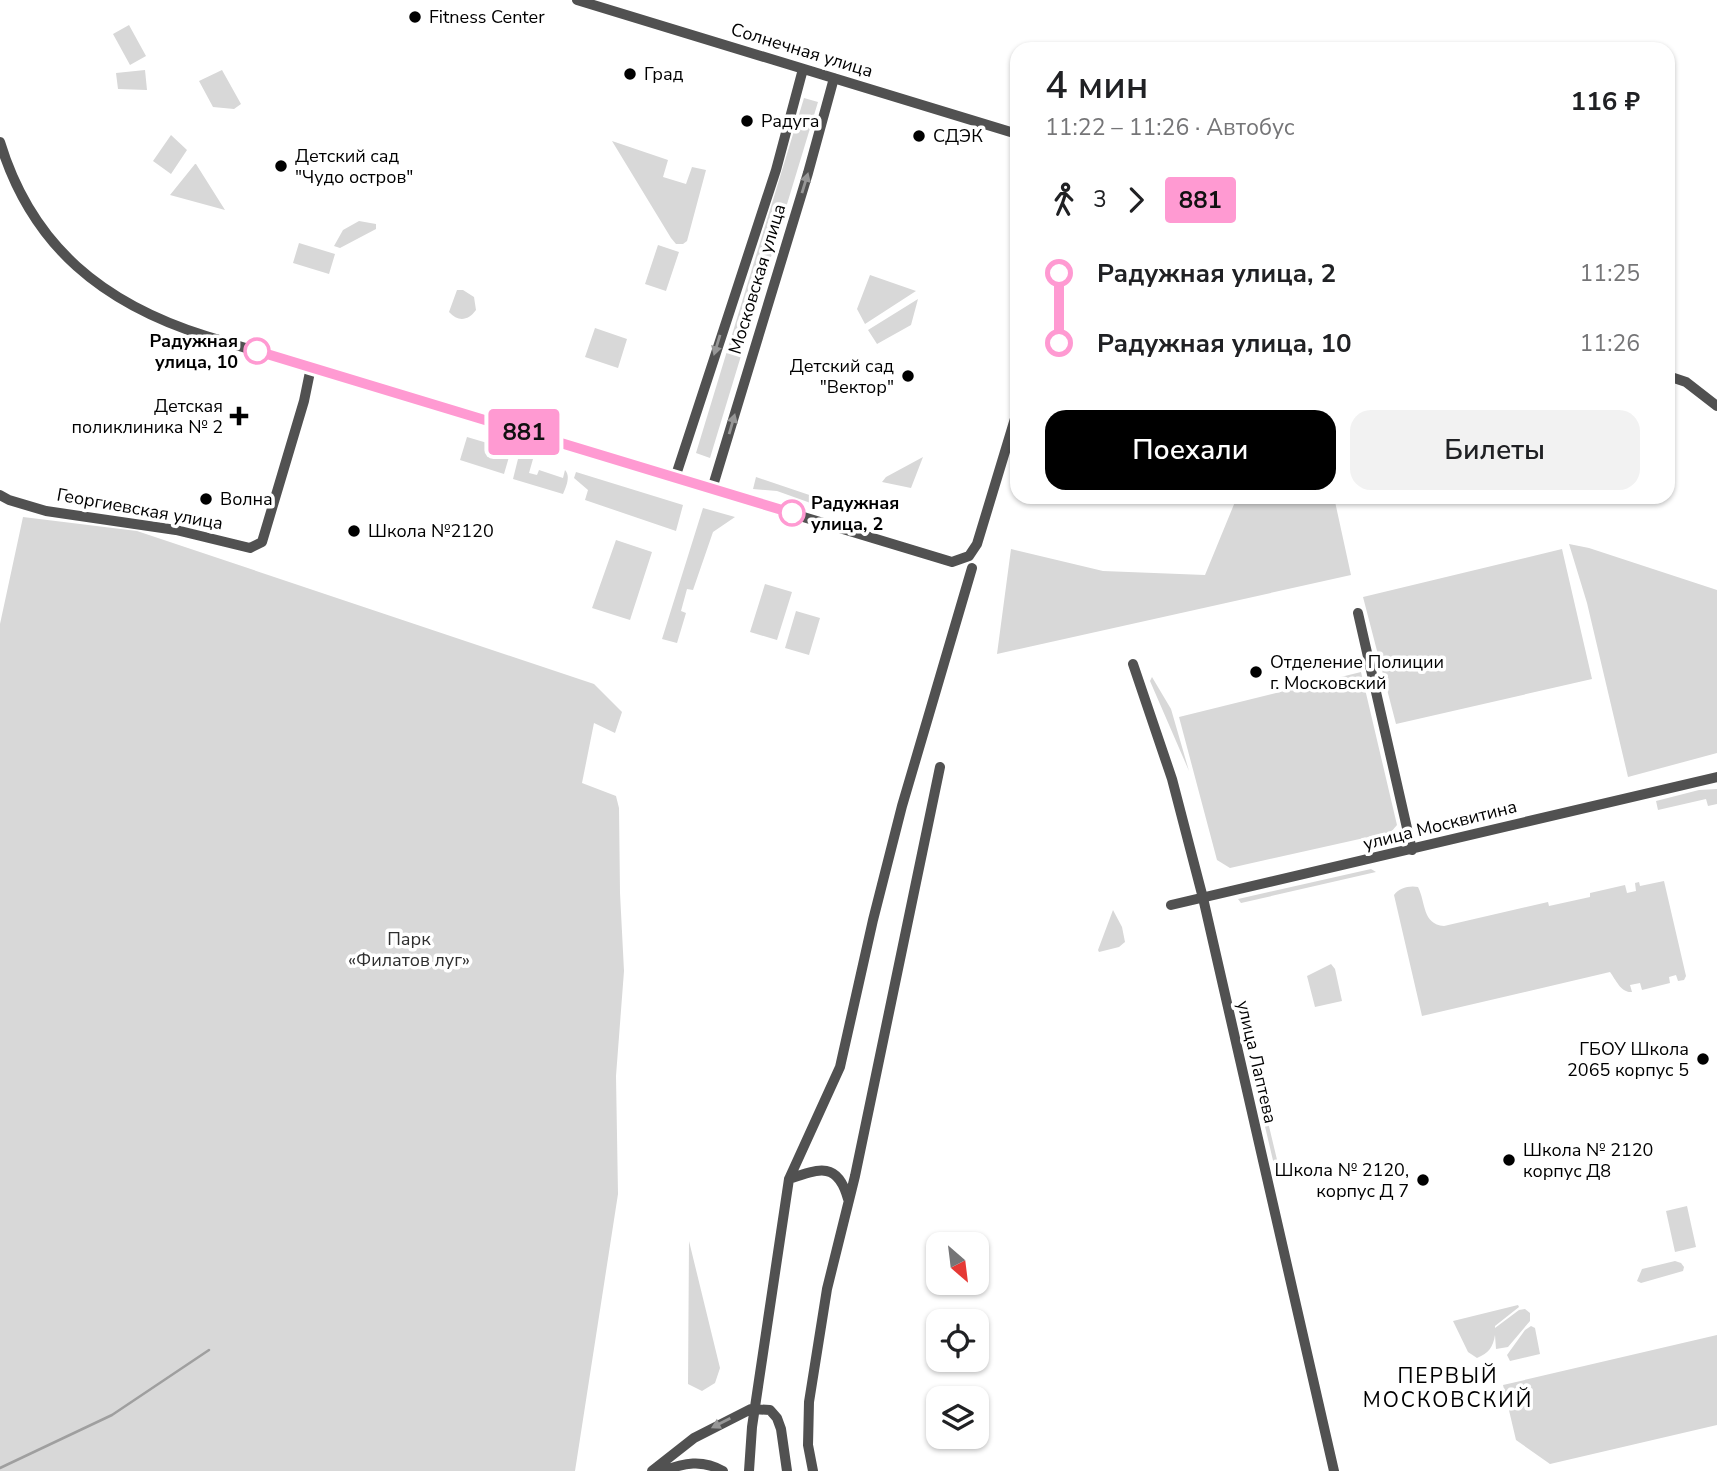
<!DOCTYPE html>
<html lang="ru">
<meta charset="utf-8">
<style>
body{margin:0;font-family:"Nunito Sans",sans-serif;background:#f2f2f2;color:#202124;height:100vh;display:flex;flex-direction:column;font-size:26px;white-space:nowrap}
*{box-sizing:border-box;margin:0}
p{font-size:23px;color:#757577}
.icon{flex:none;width:38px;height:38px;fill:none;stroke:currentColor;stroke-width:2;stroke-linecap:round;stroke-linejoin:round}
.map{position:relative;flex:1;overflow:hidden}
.side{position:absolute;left:1010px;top:42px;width:665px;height:462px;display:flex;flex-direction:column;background:#fff;border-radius:21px;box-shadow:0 2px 5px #0004}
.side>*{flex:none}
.badge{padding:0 14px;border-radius:5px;font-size:24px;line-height:46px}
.needle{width:46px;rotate:152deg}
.tools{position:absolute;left:926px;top:1232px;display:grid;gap:14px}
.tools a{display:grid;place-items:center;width:63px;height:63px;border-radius:14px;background:#fff;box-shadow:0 2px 5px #0004;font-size:35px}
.map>.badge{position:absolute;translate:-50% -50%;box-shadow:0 0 0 4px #fff}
.legs{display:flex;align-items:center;gap:10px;height:77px;padding:0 35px;font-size:23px}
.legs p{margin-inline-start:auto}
.summary{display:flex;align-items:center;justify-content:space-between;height:119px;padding:0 35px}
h1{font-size:38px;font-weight:600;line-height:52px}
.button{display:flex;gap:14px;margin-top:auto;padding:14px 35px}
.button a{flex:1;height:80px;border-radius:21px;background:#000;color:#fff;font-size:28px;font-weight:600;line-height:80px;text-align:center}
.button a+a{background:#f2f2f2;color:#202124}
ul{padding:0 35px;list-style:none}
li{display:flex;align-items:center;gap:24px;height:70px;font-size:26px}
li i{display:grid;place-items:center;width:10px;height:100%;margin:0 9px;background:currentColor}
li i::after{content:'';width:18px;height:18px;margin:-9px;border:5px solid;border-radius:50%;background:#fff}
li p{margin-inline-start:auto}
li:first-child i{background:linear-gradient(#0000 50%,currentColor 0)}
li:last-child i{background:linear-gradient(currentColor 50%,#0000 0)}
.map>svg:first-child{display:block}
</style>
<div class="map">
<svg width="1717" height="1471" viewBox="0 0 1717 1471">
<rect width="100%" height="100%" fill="#fff"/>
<path fill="#d8d8d8" d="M129,25L146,56L130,65L113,34Z
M145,70L147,90L118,89L116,73Z
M222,70L241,104L234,109L213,107L199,81Z
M804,98L818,102L710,458L696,453Z
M171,135L187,150L171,174L153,161Z
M612,141L668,160L663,177L686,184L692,167L706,170L687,241L683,244H676L671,238Z
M195,164H196L225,210L170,195Z
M359,221L376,224V229L340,248L334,246L343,230Z
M299,243L335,254L329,274L293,263Z
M658,245L679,252L666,291L645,284Z
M870,275L916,291L865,324L857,309Z
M457,290H463L474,297L476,310C468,321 458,322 449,312Z
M918,299L911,325L877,344L868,330Z
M595,328L627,339L618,368L585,357Z
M467,437L511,450L504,474L460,460Z
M519,455L533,459L529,473L537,475L539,470L563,478L565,470C571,476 566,487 563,494L513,479Z
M923,457L911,488L882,482L886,477Z
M576,472L683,505L676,531L585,500L588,490L574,478Z
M756,477L836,504L834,514L819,506L777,491L753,489Z
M1237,497H1334L1351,575L997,654L1011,549L1103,571L1205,575Z
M703,508L735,517L713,532L693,590L687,589L681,611L686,613L677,643L662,639Z
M23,517L137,531L594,684L622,712L615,733L594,723L582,783L616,796L619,808L620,893L624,971L616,1076L618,1194L575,1471H0V624Z
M616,540L652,552L630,620L592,608Z
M1569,544L1589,548L1717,590V753L1628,777L1587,603Z
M1562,549L1592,679L1396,724L1363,597Z
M765,584L792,592L777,640L750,632Z
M796,611L820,618L809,655L785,648Z
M1361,672L1397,825L1391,832L1230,868L1217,860L1179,717Z
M1152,677L1171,709L1189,771L1150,681Z
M1717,789V804L1708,806L1706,799L1658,810L1656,801L1699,790Z
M1371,869L1376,872L1241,903L1238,899Z
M1664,881L1686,976L1684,980L1678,981L1676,975L1669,977L1670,983L1642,990L1640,983L1630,985L1632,992C1621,993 1616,980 1610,972L1422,1016L1394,895C1398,888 1410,885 1418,887C1426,903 1422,924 1444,926L1548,902L1549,906L1590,897V893L1625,885L1627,893L1636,891L1635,883L1639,882L1640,886Z
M1113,910L1122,927L1125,942L1119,947L1099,952L1098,950Z
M1331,964L1335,969L1342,1001L1315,1007L1307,976Z
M1247,1050L1251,1051L1279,1168L1275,1169Z
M1687,1206L1696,1247L1675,1252L1666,1211Z
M689,1241L720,1368L715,1383L702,1391L688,1384Z
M1675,1261L1681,1263L1684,1267L1683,1271L1641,1283L1637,1281L1642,1269Z
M1518,1305L1519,1307L1495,1326V1328L1519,1310L1525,1309L1530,1313V1321L1508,1347L1496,1349L1495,1335C1493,1347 1489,1353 1477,1358L1468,1352L1453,1321Z
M1531,1326L1535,1328L1540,1354L1510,1361L1507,1355L1525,1330Z
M1717,1335V1425L1550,1464L1516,1440L1503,1385Z"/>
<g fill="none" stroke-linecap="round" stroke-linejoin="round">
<path stroke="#9f9f9f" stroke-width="2.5" d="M0,1468L112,1415L209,1350"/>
<path stroke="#515151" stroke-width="10" d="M577,0L1017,134
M0,142C32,247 104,304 206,336L952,562L969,556L977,544L1017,412
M1668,376L1686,382L1717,406
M675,478L776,170L803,69
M712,489L808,173L834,78
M0,495L9,500L46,511L176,530L250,548L262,542L304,401L311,367
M1358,613L1412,850
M1133,664L1172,779L1203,898L1334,1471
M1171,905L1717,777
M789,1179C820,1168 838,1162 848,1199
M652,1471L694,1438L751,1409L770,1410L777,1418L781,1429L787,1471
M663,1471C684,1463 702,1459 723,1471
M749,1471L752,1427L789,1179L840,1067L873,920L902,806L972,568
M813,1471L808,1445L809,1402L827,1289L855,1176L940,767"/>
</g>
<defs><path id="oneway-solid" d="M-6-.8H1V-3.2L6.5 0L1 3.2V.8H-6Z" transform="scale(1.75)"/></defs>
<g fill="#979797">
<use href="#oneway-solid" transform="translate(805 183) rotate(-73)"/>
<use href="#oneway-solid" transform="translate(717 345) rotate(107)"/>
<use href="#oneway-solid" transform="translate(732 424) rotate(-74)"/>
<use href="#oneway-solid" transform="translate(721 1423) rotate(153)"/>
</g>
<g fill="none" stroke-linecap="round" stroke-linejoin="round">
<g stroke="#fff" stroke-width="16">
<path id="line-1" d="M257,351L792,513"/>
</g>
<use href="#line-1" stroke="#ff9ad2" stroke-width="10"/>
</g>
<g fill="#000" stroke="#fff" stroke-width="2.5">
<circle cx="415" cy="17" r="7"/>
<circle cx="630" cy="74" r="7"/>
<circle cx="747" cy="121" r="7"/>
<circle cx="919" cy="136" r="7"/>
<circle cx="281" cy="166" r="7"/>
<circle cx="908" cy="376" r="7"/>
<path d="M235.5 405.5h7v7h7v7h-7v7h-7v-7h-7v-7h7z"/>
<circle cx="206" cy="499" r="7"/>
<circle cx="354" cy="531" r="7"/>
<circle cx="1256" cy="672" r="7"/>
<circle cx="1703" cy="1059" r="7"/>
<circle cx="1509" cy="1160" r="7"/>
<circle cx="1423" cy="1180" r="7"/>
</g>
<g fill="#fff" stroke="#ff9ad2" stroke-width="3.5">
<circle cx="257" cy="351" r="12"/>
<circle cx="792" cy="513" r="12"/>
</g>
<g text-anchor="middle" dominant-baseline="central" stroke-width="7" stroke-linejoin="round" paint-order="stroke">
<g font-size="18" fill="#000" stroke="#fff" text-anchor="start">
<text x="429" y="17">Fitness Center</text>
<text x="644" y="74">Град</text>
<text x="761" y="121">Радуга</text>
<text x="933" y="136">СДЭК</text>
<text x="295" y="156">Детский сад<tspan x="295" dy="21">"Чудо остров"</tspan></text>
<text x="894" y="366" text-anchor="end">Детский сад<tspan x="894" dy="21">"Вектор"</tspan></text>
<text x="223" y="406" text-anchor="end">Детская<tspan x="223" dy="21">поликлиника № 2</tspan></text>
<text x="220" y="499">Волна</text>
<text x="368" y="531">Школа №2120</text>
<text x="1270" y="662">Отделение Полиции<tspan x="1270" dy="21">г. Московский</tspan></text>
<text x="1689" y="1049" text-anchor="end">ГБОУ Школа<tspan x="1689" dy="21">2065 корпус 5</tspan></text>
<text x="1523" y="1150">Школа № 2120<tspan x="1523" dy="21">корпус Д8</tspan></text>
<text x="1409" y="1170" text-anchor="end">Школа № 2120,<tspan x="1409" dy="21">корпус Д 7</tspan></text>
</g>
<g font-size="18" fill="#000" stroke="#fff">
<text transform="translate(802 50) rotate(17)">Солнечная улица</text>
<text transform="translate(757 279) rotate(-73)">Московская улица</text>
<text transform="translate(140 509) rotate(10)">Георгиевская улица</text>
<text transform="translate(1440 825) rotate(-14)">улица Москвитина</text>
<text transform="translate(1257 1062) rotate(77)">улица Лаптева</text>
</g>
<g font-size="18" font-weight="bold" fill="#000" stroke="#fff" text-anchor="end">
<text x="238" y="341">Радужная<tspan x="238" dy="21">улица, 10</tspan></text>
<text x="811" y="503" text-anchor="start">Радужная<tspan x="811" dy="21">улица, 2</tspan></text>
</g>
<g font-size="18" fill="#2f2f2f" stroke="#fff">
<text x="409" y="939">Парк<tspan x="409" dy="21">«Филатов луг»</tspan></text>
</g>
<g font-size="21" letter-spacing="2" fill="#000" stroke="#fff">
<text x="1448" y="1376">ПЕРВЫЙ<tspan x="1448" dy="24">МОСКОВСКИЙ</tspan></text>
</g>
</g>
</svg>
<div class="tools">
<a><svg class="needle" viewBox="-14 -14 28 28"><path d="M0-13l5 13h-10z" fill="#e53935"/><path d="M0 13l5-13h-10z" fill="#757577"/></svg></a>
<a><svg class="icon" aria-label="locate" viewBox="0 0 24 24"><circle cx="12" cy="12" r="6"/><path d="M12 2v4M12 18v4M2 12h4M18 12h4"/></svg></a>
<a><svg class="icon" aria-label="layers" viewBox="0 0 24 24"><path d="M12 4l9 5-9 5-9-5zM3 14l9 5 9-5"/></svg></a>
</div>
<b class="badge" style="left:524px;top:432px;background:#ff9ad2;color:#111">881</b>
<section class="side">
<div class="summary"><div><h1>4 мин</h1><p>11:22 – 11:26 · Автобус</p></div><b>116 ₽</b></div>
<div class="legs"><svg class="icon" aria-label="walk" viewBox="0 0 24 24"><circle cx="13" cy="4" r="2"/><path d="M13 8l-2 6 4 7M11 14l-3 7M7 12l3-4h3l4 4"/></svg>3<svg class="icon" aria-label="forward" viewBox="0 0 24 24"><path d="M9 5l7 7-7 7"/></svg><b class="badge" style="background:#ff9ad2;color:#111">881</b></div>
<ul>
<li><i style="color:#ff9ad2"></i><b>Радужная улица, 2</b><p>11:25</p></li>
<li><i style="color:#ff9ad2"></i><b>Радужная улица, 10</b><p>11:26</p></li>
</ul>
<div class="button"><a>Поехали</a><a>Билеты</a></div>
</section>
</div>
